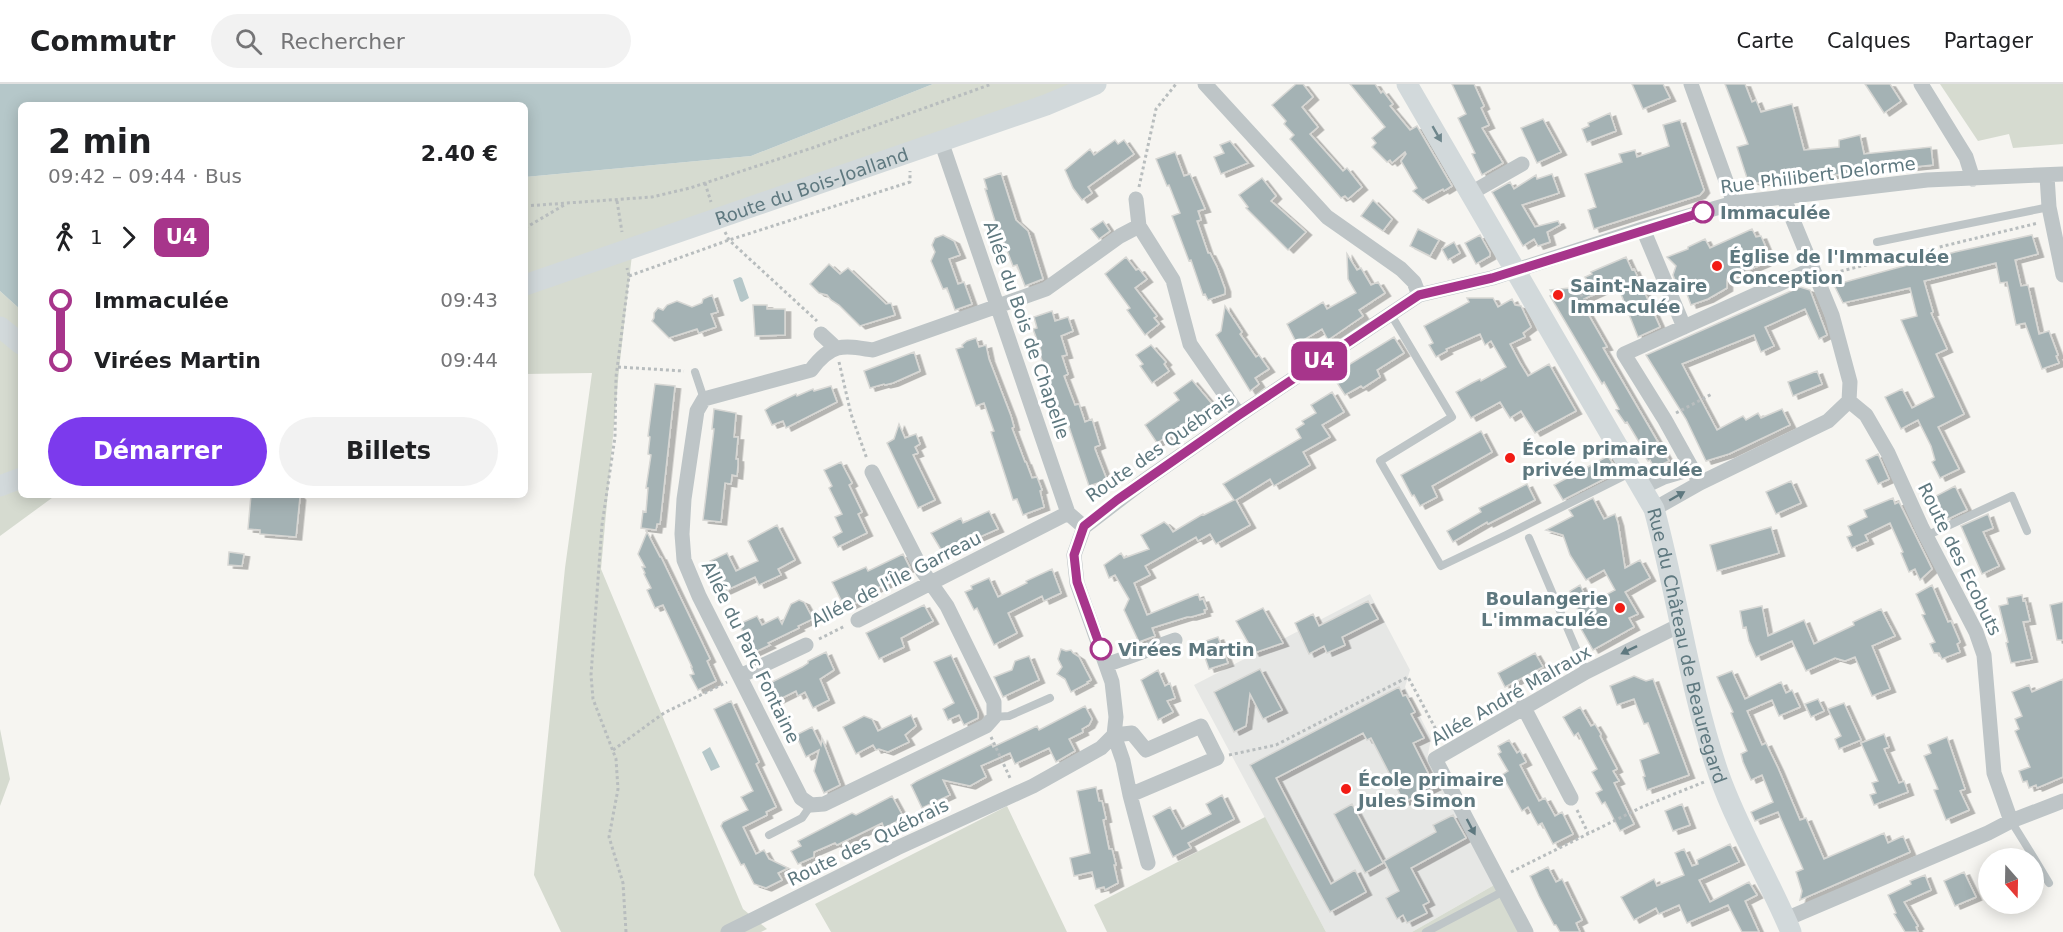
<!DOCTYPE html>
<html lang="fr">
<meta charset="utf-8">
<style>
body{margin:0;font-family:"DejaVu Sans",sans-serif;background:#f2f2f2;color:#202124;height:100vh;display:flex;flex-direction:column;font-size:22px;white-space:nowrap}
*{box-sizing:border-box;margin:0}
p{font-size:20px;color:#757577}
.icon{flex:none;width:33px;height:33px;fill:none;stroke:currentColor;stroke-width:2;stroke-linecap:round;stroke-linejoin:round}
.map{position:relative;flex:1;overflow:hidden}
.panel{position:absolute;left:18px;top:18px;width:510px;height:396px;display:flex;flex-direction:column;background:#fff;border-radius:9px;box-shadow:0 3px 15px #0003}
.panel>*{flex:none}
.badge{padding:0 12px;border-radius:9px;font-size:21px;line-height:39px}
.needle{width:39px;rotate:160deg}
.buttons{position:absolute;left:1978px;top:764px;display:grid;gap:12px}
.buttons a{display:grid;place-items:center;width:66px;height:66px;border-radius:50%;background:#fff;box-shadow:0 3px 15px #0003;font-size:30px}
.map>.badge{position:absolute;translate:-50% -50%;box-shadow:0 0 0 3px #fff}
.legs{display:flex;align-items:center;gap:9px;height:66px;padding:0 30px;font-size:20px}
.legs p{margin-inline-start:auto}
.head{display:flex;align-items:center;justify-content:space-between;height:102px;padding:0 30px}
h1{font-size:33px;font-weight:600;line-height:45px}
.button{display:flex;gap:12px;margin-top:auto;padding:12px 30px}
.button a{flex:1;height:69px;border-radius:36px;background:#7c3aed;color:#fff;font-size:24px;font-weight:600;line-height:69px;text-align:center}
.button a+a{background:#f2f2f2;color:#202124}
ul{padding:0 30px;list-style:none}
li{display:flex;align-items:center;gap:21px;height:60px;font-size:22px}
li i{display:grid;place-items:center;width:9px;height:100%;margin:0 8px;background:currentColor}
li i::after{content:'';width:15px;height:15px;margin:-8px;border:4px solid;border-radius:50%;background:#fff}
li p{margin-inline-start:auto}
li:first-child i{background:linear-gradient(#0000 50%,currentColor 0)}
li:last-child i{background:linear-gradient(currentColor 50%,#0000 0)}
header{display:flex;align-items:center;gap:36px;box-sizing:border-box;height:84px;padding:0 30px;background:#fff;border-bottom:2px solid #e0e0e0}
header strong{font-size:28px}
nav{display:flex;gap:33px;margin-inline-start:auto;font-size:21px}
.search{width:420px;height:54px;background:#f2f2f2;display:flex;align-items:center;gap:15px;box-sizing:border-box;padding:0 21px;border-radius:33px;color:#757577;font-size:22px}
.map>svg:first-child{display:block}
</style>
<header>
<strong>Commutr</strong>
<div class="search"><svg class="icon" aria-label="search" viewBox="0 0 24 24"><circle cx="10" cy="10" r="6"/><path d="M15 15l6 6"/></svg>Rechercher</div>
<nav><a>Carte</a><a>Calques</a><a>Partager</a></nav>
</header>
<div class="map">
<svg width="2063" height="848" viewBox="0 0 2063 848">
<defs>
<filter id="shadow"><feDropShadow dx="5.5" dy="3" stdDeviation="0" flood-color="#0004"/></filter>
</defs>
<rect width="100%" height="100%" fill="#f6f5f1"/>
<path fill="#e6e7e5" d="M1370,510L1410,586L1405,603L1431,654L1427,676L1496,800L1412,848H1326L1194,601Z"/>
<path fill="#d6dbd0" d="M933,0H1074L1016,26L634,153L619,286L601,485L743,825L767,845L761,848H561L534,791L565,484L592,289L525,290V93L751,72Z
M1940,0H2063V60L2013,64L2009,50L1978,57Z
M0,207L21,226V411H56L0,452Z
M0,645L10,695L0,722Z
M1007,722L1067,848H831L815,820Z
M1265,733L1326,848H1107L1094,821Z
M1496,800L1523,848H1412Z"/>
<path fill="#b5c7c9" d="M0,0H933L751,72L525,93V21H21V226L0,207Z
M740,193L742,194L749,214L742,218L740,217L733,196Z
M710,663L720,683L711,687L702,668Z"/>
<path fill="#a4b2b4" stroke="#d7d7d4" stroke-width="1.5" filter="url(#shadow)" d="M1296,0H1303L1313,13L1302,23L1318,43L1310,50L1343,87L1347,84L1362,103L1348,115L1345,112L1341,114L1290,55L1294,51L1284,40L1286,37L1272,21Z
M1350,0H1375L1381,9L1383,7L1393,20L1390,22L1410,46L1417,42L1452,102L1444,107L1443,105L1423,116L1413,107L1417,104L1401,77L1406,70L1405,68L1392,79L1390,76L1387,78L1372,63L1376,59L1372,54L1385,43Z
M1452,0H1474L1484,22L1481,24L1489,41L1482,44L1503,79L1482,91L1472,70L1475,69L1458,34L1466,30Z
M1632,0H1663L1670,14L1643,25Z
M1725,0H1745L1752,18L1756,16L1761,28L1792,20L1804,66L1839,63V56L1860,51L1864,70L1931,63L1933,81L1756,99L1747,94L1737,63L1748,60Z
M1865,0H1890L1901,17L1884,29Z
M1610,29L1616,47L1587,58L1582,45L1589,42L1588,39Z
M1543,35L1561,68L1537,79L1521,44Z
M1680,36L1704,106L1700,111L1594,145L1588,126L1596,123L1585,90L1622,78L1619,70L1635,66L1637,73L1669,62L1663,41Z
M1115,56L1118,60L1124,56L1134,70L1088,103L1092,109L1082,116L1073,104L1065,86L1090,65L1094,71Z
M1230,57L1248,79L1221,90L1214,73L1224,69L1220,61Z
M1175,68L1184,92L1190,90L1205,125L1198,127L1201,136L1197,137L1208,169H1210L1217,183L1225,205V210L1208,216L1205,210L1203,211L1191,176L1189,177L1172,132L1180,129L1169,101L1167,102L1156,75Z
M1001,89L1016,136L1028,147L1043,195L1025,202L1017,181L1013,182L1003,156H1002L998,147L985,105H987L984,95Z
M1552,90L1559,109L1522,121L1535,143L1558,137L1560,141L1547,148L1550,158L1538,162L1534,155L1523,162L1492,108L1510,98L1514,105L1536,91L1537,95Z
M1262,94L1276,112L1271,117L1306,148L1288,166L1246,124L1248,123L1239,111Z
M1373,116L1392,135L1383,147L1361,132Z
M1103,137L1110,147L1099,155L1091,145Z
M1418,145L1439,156L1430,172L1410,162Z
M1752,145L1756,153L1761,152L1767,166L1761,168L1767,177L1765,179L1727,195V204L1708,215L1691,221L1687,210L1679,206L1673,191L1676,182L1667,173L1688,165V163L1705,155L1710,164Z
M943,151L954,157L960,171L949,175L958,200L964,198L972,220L955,226L947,204L943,205L931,177L935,168L932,161L935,154Z
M1480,151L1490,169V172L1476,180L1465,159Z
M2032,151L2038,170L2015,176L2021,202L2028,201L2039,250L2049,247L2058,271L2056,272L2059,279L2042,285L2025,239L2016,241L2007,198L2000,199L1996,179L1924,197L1933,228L1931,229L1947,265L1936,270L1964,330L1938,343L1959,385L1940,394L1932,378L1935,376L1931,362L1918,336L1901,345L1885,313L1902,305L1912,324L1934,313L1901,236L1917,232L1910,204L1843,219L1834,201L1955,168Z
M1454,158L1460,169L1448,176L1442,165Z
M1347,170L1357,186L1361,184L1371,201L1378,198L1385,209L1359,226L1363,232L1328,256L1322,245L1297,260L1287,240L1323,218L1327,225L1356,209L1348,195Z
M1126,173L1136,186L1139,185L1147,195L1135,204L1157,232L1154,234L1159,240L1145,251L1127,226L1130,224L1105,190Z
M1626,173L1632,186L1634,185L1660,243L1638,253L1617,200L1584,215L1589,227L1587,228L1607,263L1603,264L1669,377L1654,384L1650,376L1648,377L1640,364L1642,363L1627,338L1625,339L1616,326L1619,325L1604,298L1602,300L1550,212L1553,211L1550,206L1591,202L1585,193L1592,190L1591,188Z
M829,180L840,190L848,184L886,220L891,219L895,231L860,242L839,221L831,216L827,211L819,209L810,200Z
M1800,203L1810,206L1827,251L1819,255L1805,225L1765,243L1774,262L1761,268L1754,251L1682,280L1717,346L1743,332L1746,336L1758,329L1761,334L1782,325L1790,341L1729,370L1706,377L1686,335L1646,271Z
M712,211L718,228L711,230L716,243L699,249L697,245L669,254L652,237L654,234V229L658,224L663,226L667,221L677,217L692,223L702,219L703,215Z
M1467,214H1493L1498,223L1512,215L1515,221L1521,222L1531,243L1523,249L1525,253L1510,260L1520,279L1528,292L1549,280L1576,327L1535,349L1521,327L1510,334L1500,318L1471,334L1456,308L1472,299L1480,295L1481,297L1506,283L1491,257L1485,261L1480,250L1446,265L1447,267L1436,273L1429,261L1433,259L1424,242L1469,218Z
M753,221H767V225H785V251L755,252Z
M1225,222L1242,248L1240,250L1256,273L1259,271L1269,285L1255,294L1259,300L1250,307L1216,251L1221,247Z
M1052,227L1055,237L1068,233L1073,247L1061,252L1067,271L1062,272L1068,290L1064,292L1075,321L1079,320L1085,338L1092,335L1100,361L1095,363V365L1107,396L1089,402L1066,334L1061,327H1058L1043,282H1044L1039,268L1041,267L1033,245L1037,244L1034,233Z
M1394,253L1404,269L1377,286L1380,293L1363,304L1361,302L1345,311L1332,291Z
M976,254L979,263L986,261L989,275L1011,332L1014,343L1012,344L1025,378H1026L1032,394L1037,393L1042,406L1040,407L1044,423L1023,431L1017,415L1013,416L1007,397L991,348L994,347L984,319L976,322L956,265L963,263L962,261L967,257Z
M1151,261L1166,278L1164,280L1169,287L1152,299L1140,282L1143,280L1136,271Z
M914,268L920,287L893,299L885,301L884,300L870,304L864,287Z
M1817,287L1822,300L1793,312L1788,298Z
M1192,296L1213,321L1157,359L1145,341L1179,316L1174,309Z
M655,300L675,302L660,440H657L656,446L641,444L643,427L646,428L648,404H646L651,371L648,370L650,353L648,352Z
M831,302L837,318L786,344L783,337L772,341L765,326L771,322L796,310L797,312L813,305L814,307Z
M1332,308L1344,328L1322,341L1330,353L1303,368L1310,381L1274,402L1270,395L1236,416L1250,441L1216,460L1210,450L1198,457L1196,453L1145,482L1150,491L1134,499L1147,531L1198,510L1200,516L1203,515L1207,525L1204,526L1205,529L1191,533H1187L1152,544L1155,552L1139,558L1124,526L1129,515L1115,491L1109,494L1104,481L1121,469L1124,474L1149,465L1141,451L1164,438L1169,442L1173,448L1203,430L1204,431L1234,416L1223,400L1301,354L1296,345L1304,340L1302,337L1316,329L1311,321Z
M714,325L736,329L734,353H738L736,375H738V381L737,392L732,391L731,400L725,399L721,438L703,436L714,345H712Z
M899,340L905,354L916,350L920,360L915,363L918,369L913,371L935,416L918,424L887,359L894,355Z
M1481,347L1492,368L1432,402L1437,413L1420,422L1414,411L1412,412L1401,391Z
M1878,370L1889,395L1878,400L1866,376Z
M1608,372L1618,388L1563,416L1554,401Z
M841,378L852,399L849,401L862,428L858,430L867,449L838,463L833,453L842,448L835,433L842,430L829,404L832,402L824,386Z
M1791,397L1801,419L1776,430L1766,408Z
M1527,400L1535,416L1488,440L1487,438L1453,458L1447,447L1481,428L1479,424Z
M1955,402L1967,426L1948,435L1945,431L1937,435L1931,423L1939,419L1936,412Z
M251,411H298L300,413L296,453L260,450V446L248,445Z
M1593,414L1604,435L1615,430L1618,439L1625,484L1640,476L1650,494L1625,508L1638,530L1629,534L1634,543L1593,566L1576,536L1581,533L1570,507L1580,501L1589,520L1615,506L1604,486L1586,496L1570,471L1563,451L1546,446L1573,432L1569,426Z
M1893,414L1895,420L1899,418L1932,485L1920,496L1915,485L1909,488L1901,469L1903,468L1890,439L1865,451L1868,457L1852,464L1847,453L1852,451L1848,442L1867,433L1864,426Z
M989,427L998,445L943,469L931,449L961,434L963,439Z
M1988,430L1993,444L1983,448L1999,482L1982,490L1961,442Z
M777,441L795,476L778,485L781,491L759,501L755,493L725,507L710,477L727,469L736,487L758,477L748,457Z
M1771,443L1779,469L1717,487L1710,461Z
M647,448L660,473H661L710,575L707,577L716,597L698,606L690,591L694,590L691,583H692L669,533L663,521L655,524L647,506L651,504L644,490L645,489L642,483H645L638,470Z
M229,468L244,470L242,482L228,481Z
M903,470L910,484L900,489L901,491L897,493L898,495L871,507L864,511L866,514L845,524L832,498L866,483L868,487Z
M1052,485L1061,509L1044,517L1042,512L1008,529L1017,549L994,561L977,524L974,526L965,508L972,505L971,502L989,494L998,513L1027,499L1026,497Z
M1932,501L1948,538L1951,537L1960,558L1957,560L1960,568L1942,575L1939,569H1934L1930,560L1935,558L1922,531L1925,530L1916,510Z
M2022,511L2023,517L2025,516L2030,537L2023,538L2032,575L2011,579L2006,559L2008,558L1999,522L2008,520L2007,514Z
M799,516L804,518L813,535L798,542L799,544L768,559L770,561L753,569L749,561L747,562L741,550L743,548L739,540L757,532L762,541L778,533L782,540L791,520Z
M1368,517L1378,535L1342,553L1345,561L1327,569L1324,562L1309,570L1295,539L1313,530L1319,542Z
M2063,518V556H2057L2050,521Z
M924,521L933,537L901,554L904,563L879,575L866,549Z
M1762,522L1768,552L1804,536L1814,560L1854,541L1853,538L1881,525L1895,552L1872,562L1890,605L1872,612L1855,573L1845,577L1835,574L1806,587L1792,557L1756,573L1749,557L1746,543L1743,544L1740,527Z
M1263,524L1283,559L1254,569L1236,537Z
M1218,553L1228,579L1209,585L1200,559Z
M1061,565L1066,567L1071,566L1073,569L1079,573L1091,596L1087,598L1088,599L1071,608L1065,595L1057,590L1062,583L1058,575Z
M826,568L834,586L820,595L829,616L813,624L805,608L798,612L796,607L776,617L768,600L802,583L808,579V577Z
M1535,569L1543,583L1505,603L1498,589Z
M951,571L978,629V634L964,641L959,631L948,636L943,625L954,619L934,578Z
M1029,572L1039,596L1003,613L994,593L1012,586L1015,577Z
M1260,585L1282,626L1263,635L1250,610L1246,642L1234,648L1214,608Z
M1158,586L1165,602L1170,599L1175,614L1167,617L1173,628L1158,636L1141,596Z
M1732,587L1745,615L1781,598L1786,609L1792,606L1800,623L1779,632L1772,616L1747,627L1762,661L1766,659L1778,684L1800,736L1806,734L1824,775L1884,749L1888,759L1903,752L1910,768L1800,816L1802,807L1796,788L1803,785L1778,728L1755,737L1751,728L1773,718L1762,691L1751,696L1743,678L1741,670L1747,667L1731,629L1733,628L1717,593Z
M1634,592L1646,597L1653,595L1689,691L1647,706L1643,693L1645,692L1640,676L1659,669L1648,639L1644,640L1634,615L1617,621L1610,602Z
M2063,595V693L2037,704L2036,701L2029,704L2027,697L2023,698L2019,687L2030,683L2015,647L2019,645L2015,635L2022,632L2012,608L2029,601L2032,608Z
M1399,603L1403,612L1406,611L1415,628L1411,630L1424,654L1413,659L1435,703L1404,718L1371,654L1367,656L1363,649L1276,694L1331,800L1355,786L1366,808L1330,828L1250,681Z
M1818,615L1824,627L1811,633L1805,620Z
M731,617L759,678L756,680L776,723L766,728L767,731L743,743L756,770L764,766L769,775L788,784L778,789L782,796L766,804L754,800L744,780L741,781L721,742L723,738L748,726L741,713L753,707L714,625Z
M1844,619L1861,656L1839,665L1835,655L1841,652L1828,625Z
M1085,622L1092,635L1089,641L1082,645L1083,648L1069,655L1075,667L1056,678L1049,664L1015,680L1010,669L981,682L986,693L970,702L943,696L950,711L922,724L911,701L917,697L992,660L993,663L1037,642L1039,646Z
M1580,623L1591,642L1595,640L1601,650L1600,652L1617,685L1613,687L1619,697L1614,699L1634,740L1620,747L1605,718L1602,720L1596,709L1602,706L1592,688L1597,685L1578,649L1574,652L1563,633Z
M911,631L916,642L905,651L909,658L888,668L879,665L876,666L873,661L856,670L843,643L864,632L872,635L878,647Z
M812,643L821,661L822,655L840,701L824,709L814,687L819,666L806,673L796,651Z
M1884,650L1889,663L1884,665L1899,699L1904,697L1908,708L1874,721L1870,711L1876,709L1872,699L1878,697L1861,659Z
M1947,653L1965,705L1960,707L1969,726L1946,736L1934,706L1938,705L1924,672L1931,669L1928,661Z
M1509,656L1517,669L1520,667L1526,678L1520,681L1539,717L1545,714L1555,732L1562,728L1573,750L1553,760L1542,739L1538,741L1528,723L1522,727L1502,691L1508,687L1498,670L1501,668L1498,662Z
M1096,703L1099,717H1102L1106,735L1103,736L1106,750L1109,765H1112L1116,781H1114L1118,799L1105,806L1104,803L1096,805L1092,788L1074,792L1070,774L1090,769L1077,707Z
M1222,711L1234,735L1188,759L1191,764L1173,773L1153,732L1170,723L1182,745L1211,730L1206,720Z
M892,712L904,734L884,744L882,739L837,761L835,759L814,768V773L798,780L791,767L801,762L798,757L852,729L856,731Z
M1352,720L1383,779L1365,789L1334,730Z
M1682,720L1690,741L1673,747L1665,727Z
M1453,731L1466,754L1411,784L1429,818L1423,821L1427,829L1407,839L1403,831L1397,835L1386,814L1399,807L1384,777L1436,748L1433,741Z
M1730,760L1739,778L1699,796L1710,818L1749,798L1757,811L1745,817L1759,848H1742L1728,821L1687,839L1679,821L1659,830L1656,824L1634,836L1621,813L1654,795L1657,802L1684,791L1675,769L1684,765L1692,782L1698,780L1697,776Z
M1548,783L1556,798L1562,795L1582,836L1576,839L1580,848H1560L1556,841H1554L1539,812L1530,792Z
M1964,788L1976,813L1955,822L1944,797Z
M1925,791L1931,806L1904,818L1918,842L1916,843L1918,848H1905L1894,830L1896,829L1888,811L1911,800L1910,797Z"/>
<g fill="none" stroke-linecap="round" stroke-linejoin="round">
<path stroke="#b8bdbe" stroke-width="3" stroke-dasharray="3 3" stroke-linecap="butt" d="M705,99L711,118
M1139,103L1156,25L1176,0
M617,117L622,148
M525,122L652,113L690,104L812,64L992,0
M525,144L566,120
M725,148L729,156L817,237
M1829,190L2038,139
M629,192L729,156L910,98V87
M1574,200L1586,218
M839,278L851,330L867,375
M618,283L684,287
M1676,329L1712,310
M819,555L845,542
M991,653L1011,696
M613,666L664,629L727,598
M1229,671L1276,661L1408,593L1441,655
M1577,726L1588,749
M1511,788L1642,723L1704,698
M626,848L623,799L609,753L618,705L616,675L593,615L591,591L602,441L615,353L616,293L629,192L627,184"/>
<path stroke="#bec5c7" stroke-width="8" d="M1877,158L2049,123
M1390,229L1452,333L1380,377L1441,482L1506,451L1632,388
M695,288L704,315
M1926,452L2012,412L2027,447
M1529,454L1586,588
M994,633L1009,632L1050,614
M2011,737L2034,774
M769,751L802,734L811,721
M2034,774L2049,799
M1426,848L1504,807"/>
<path stroke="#bec5c7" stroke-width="15" d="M1205,0L1327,133L1401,185L1414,198L1419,211
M1691,0L1734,119
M1921,0L1966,73L1973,95
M941,57L1068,429L1084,443
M2047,92L2049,123L2063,191
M1471,109L1522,80
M1136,115L1139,142
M1643,145L1684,243L1812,185
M1684,243L1624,270L1665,336L1700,399
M821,250L835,263
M872,388L923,488L947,522L994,618V633L986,642L824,720L811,721L801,714L699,512L684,476L682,450L684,415L697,327L704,315L811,286C831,259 842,261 873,266L1046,205L1120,152L1139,142L1173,196L1190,260L1239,331
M1643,403L1664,393L1691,385
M1654,425L1700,399L1828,337L1849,317L1850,298L1832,231L1783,112
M858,536L1068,429
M1106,581L1175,556
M740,592L806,561
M1523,622L1571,714
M1201,642L1217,674L1130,711L1123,677L1114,651L1132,649L1146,666Z
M1130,711L1148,779
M2011,737L2063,717
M1786,835L1988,749L2011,737L1994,689L1984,571L1976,548L1922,444L1888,369L1866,331L1849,317
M728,848L897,764L1033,702L1101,664L1114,651L1116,633L1112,598L1077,499L1074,471L1084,443L1144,397L1239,331L1419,211L1492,194L1643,145L1734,119L1927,96L2063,90
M1526,848L1435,675L1586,588L1682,540"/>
<g stroke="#d2d9db" stroke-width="21">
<path id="s1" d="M1407,0L1654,425C1678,513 1689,604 1719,691C1738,745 1769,795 1791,848"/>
<path id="s2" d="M525,201L1046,21L1096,0"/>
<path d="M0,243L21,260"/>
<path d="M0,402L21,394"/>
</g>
</g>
<defs><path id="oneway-solid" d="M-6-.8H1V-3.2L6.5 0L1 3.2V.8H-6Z" transform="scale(1.5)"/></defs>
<use fill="#6f878d" href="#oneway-solid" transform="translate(1437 50) rotate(60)"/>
<g fill="#5e787f">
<use href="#oneway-solid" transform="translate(1677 412) rotate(-30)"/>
<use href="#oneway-solid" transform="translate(1629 566) rotate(154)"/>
<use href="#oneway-solid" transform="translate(1471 743) rotate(62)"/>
</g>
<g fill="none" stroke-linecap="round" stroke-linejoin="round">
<g stroke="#fff" stroke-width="14">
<path id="line-1" d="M1101,565L1077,498L1074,471L1084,442L1117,416L1239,331L1419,211L1492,194L1703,128"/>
</g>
<use href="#line-1" stroke="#a7358b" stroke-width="9"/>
</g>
<g fill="#fff" stroke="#a7358b" stroke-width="3">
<circle cx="1703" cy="128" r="10"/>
<circle cx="1101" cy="565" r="10"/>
</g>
<g fill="#f21c15" stroke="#fff" stroke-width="2">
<circle cx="1717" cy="182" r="6"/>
<circle cx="1558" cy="211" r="6"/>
<circle cx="1510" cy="374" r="6"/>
<circle cx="1620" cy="524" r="6"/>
<circle cx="1346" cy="705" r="6"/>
</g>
<g text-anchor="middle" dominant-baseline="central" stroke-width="6" stroke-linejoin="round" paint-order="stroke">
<g font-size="18" fill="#5e787f" stroke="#fff">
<text transform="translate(1818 91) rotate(-7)">Rue Philibert Delorme</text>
<text stroke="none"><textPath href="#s2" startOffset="303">Route du Bois-Joalland</textPath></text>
<text transform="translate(1027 246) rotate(71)">Allée du Bois de Chapelle</text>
<text transform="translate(1160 363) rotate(-35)">Route des Québrais</text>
<text transform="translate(1960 475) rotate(64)">Route des Ecobuts</text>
<text transform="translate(896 495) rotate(-27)">Allée de l'Île Garreau</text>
<text stroke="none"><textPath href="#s1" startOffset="632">Rue du Château de Beauregard</textPath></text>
<text transform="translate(751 568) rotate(64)">Allée du Parc Fontaine</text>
<text transform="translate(1511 611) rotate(-30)">Allée André Malraux</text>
<text transform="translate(868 758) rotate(-26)">Route des Québrais</text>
</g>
<g font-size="18" font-weight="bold" fill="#5e787f" stroke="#fff" text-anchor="start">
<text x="1720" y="128">Immaculée</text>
<text x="1118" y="565">Virées Martin</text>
</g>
<g font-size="18" font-weight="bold" fill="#5e787f" stroke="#fff" text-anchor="start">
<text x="1729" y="172">Église de l'Immaculée<tspan x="1729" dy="21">Conception</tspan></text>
<text x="1570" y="201">Saint-Nazaire<tspan x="1570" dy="21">Immaculée</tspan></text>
<text x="1522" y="364">École primaire<tspan x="1522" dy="21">privée Immaculée</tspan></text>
<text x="1608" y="514" text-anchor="end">Boulangerie<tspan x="1608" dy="21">L'immaculée</tspan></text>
<text x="1358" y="695">École primaire<tspan x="1358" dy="21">Jules Simon</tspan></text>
</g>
</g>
</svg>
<div class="buttons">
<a><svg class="needle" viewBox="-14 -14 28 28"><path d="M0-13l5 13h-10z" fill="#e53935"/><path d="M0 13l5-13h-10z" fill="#757577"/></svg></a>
</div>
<b class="badge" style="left:1319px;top:277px;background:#a7358b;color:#fff">U4</b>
<section class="panel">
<div class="head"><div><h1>2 min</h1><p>09:42 – 09:44 · Bus</p></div><b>2.40 €</b></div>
<div class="legs"><svg class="icon" aria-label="walk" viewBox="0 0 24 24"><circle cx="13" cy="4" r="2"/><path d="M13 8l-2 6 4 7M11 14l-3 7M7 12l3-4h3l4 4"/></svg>1<svg class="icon" aria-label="forward" viewBox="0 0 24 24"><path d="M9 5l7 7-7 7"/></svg><b class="badge" style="background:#a7358b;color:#fff">U4</b></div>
<ul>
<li><i style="color:#a7358b"></i><b>Immaculée</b><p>09:43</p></li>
<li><i style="color:#a7358b"></i><b>Virées Martin</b><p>09:44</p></li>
</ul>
<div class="button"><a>Démarrer</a><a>Billets</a></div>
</section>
</div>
